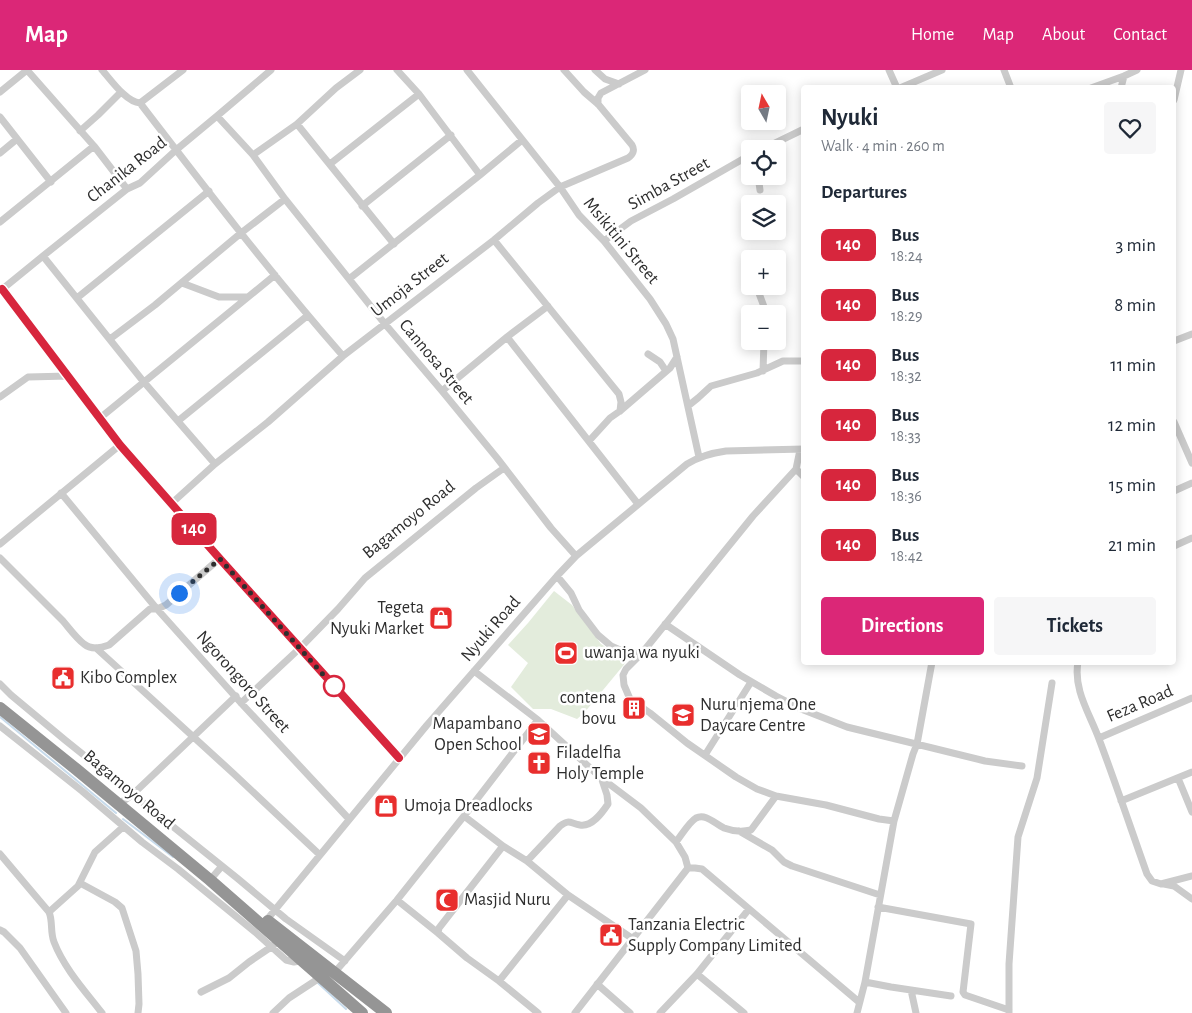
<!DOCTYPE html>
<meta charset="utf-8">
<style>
body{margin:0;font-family:"Alegreya Sans",sans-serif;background:#f6f6f7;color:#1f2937;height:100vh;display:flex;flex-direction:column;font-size:19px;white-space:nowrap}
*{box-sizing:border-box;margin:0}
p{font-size:16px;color:#747a83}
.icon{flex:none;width:28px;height:28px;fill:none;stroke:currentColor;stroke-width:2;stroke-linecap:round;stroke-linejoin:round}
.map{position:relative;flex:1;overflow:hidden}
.details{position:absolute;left:801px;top:15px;width:375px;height:580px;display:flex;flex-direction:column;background:#fff;border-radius:5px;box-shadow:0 2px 12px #0003}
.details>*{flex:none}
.badge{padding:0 10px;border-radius:8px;font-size:18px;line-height:32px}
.needle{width:32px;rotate:351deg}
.fabs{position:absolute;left:741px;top:15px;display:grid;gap:10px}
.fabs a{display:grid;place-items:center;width:45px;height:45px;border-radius:5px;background:#fff;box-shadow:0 2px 12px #0003;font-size:25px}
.you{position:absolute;width:25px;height:25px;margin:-12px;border:4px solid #fff;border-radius:50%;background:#1a73e8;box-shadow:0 0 0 8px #1a73e833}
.map>.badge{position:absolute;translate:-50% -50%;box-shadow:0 0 0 2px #fff}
h2{padding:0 20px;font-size:19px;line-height:45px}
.round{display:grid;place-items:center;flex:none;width:52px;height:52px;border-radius:5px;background:#f6f6f7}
.overview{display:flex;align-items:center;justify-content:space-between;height:85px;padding:0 20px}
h1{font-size:24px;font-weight:600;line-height:38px}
.button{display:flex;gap:10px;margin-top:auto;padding:10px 20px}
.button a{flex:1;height:58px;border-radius:5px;background:#db2777;color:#fff;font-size:20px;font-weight:600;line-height:58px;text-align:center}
.button a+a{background:#f6f6f7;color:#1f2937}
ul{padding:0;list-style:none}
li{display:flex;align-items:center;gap:15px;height:60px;padding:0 20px}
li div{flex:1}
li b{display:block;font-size:19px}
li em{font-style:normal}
li .badge{min-width:55px;font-weight:700;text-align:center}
header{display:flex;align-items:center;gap:30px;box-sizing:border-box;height:70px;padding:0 25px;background:#db2777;color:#fff}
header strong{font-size:24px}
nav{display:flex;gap:28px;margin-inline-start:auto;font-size:18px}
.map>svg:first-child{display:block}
</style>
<header>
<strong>Map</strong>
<nav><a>Home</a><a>Map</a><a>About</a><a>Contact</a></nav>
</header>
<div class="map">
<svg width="1192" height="943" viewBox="0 0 1192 943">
<rect width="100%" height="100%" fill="#fff"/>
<path fill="#e3ecdc" d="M554,521L572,535L601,574L627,591L584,643L577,649L551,639H533L511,617L528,593L508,575L528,553Z"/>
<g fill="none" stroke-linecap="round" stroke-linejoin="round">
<path stroke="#c7dbec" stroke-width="2" d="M0,647L116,743
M123,749L173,787
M318,913L346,939"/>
<path stroke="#cbcbcb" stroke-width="7" d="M27,0L94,76L127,119
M102,0C111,10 126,32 140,33C206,119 272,205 343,286
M397,0L419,24L480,105
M467,0L560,117L579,145L604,171L650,229L666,254L673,269L699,387
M595,0L605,9L619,14
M889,0L897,18
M1004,0L1011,18
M900,18L942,0
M1091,18L1124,6L1137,0
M1121,18L1124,6
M0,22L27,0
M1174,30L1181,0
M140,33L183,0
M598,34V28L601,23L645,0
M217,46L253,85L285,129L385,254L442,321L497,388L551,458L576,486
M0,47L51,112
M297,54L394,174
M80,61L98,45L121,22
M763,79L804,59
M0,83L17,69
M253,85L297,54L336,18L360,0
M330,94L419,24
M758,106L760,120
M362,136L451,65
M0,152L94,76
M494,170L619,324L621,332L620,341
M604,171L631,151L673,129L750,85
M43,186L143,311L215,394
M349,209L480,105L522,70
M182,213L219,227H247
M757,216C759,226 764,234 766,244
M2,219L120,375L219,489L399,689
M0,221L43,186L127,119L140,113L176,80L217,46L271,0
M77,228L209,121
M507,267L638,434
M110,269L155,235L241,163L285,129
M1174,271L1192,264
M648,284L660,292L666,301
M763,301L764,271
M442,321L507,267L548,236
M0,327L28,307L68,306
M688,336L698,328L711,316L757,303L783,291H804
M100,348L275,205
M178,351L307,246
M1174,352L1192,393
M589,371L610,348L620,341L670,298L677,287
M800,380L796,399L753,446L642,583L626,599L623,605L624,615L630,629L650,643L687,673L736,707L757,719L776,726L826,735L879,749L894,751
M796,399L804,407
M1174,421L1192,413
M61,423L157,539L241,633L349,749
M172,433L215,394L268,352L343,286L494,170L538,133L560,117L628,88C633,85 635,80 632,75L598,34L584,22L564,0
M0,474L120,375
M1174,476L1192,468
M0,488C21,509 42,530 63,551C69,558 76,568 84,574C91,580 101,578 109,575L150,539H157L166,535L219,489
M557,506L571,523L579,540L598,565L611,576L627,583H642
M665,554L740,605L776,626L801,639L847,657L985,691L1022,696
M96,578L234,704L320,785
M1078,592C1073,620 1090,644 1099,669C1116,714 1131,759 1147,804L1152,811L1161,814L1192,806
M474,601L538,650L600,707L641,738L676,772L685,787L688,798
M0,614L11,625L65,670L237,808L286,849L345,891
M241,633L300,578L338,539L365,508L476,418L504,398
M0,656L82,721L142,772L178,799L255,862L286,890L294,892L300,891
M1099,668L1192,628
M705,685L751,612
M1178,708L1192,742
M1121,731L1192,702
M119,734L132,725L236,626
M464,746L503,776L527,791L568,825L633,869
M739,761L772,780L784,792L792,796L880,825
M676,772C681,766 689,752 696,748C706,743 715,754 724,758C732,761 742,762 751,760L776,726
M503,776L439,858L438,863L467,888L499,911L538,943
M0,784L49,842C53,851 50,862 54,872C64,898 85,921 102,943
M527,791L560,756C569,749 570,753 580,755C592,757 602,743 608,734L607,725L601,707
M210,810L222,796
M80,813L115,832L122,838L136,881L138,904L139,934L138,943
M1164,814L1174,816L1192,829
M397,830L438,863
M878,837L971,854L963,922L965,925L1009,940
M49,842L78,816L95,782L123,757
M265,852L427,655L557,506L576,486L687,394C700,386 711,383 726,381L804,379
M0,860L4,862L20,878L66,943
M335,902L397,830L464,746L538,650
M697,904L744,943
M499,911L568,825
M865,912L891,917L951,926
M597,914L630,943
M911,920L916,943
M201,922L229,908L249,892L274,875
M273,943L289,928L321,907
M575,943L688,798H695L702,799L859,932
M660,943L697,904L749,839
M857,943L865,912L894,751L913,684L917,674L932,592
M1009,943V894L1018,767L1037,708L1052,613"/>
<path stroke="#959595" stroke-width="12" d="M0,638L76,699L210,810L362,943
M268,851L386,943"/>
</g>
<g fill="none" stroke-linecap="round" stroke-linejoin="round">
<g stroke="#fff" stroke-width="11">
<path id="line" d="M2,219L120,375L220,489L399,688"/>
</g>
<use href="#line" stroke="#d7263d" stroke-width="8"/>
<path stroke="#2e2e2e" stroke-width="5" stroke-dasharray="0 9" d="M179,523L220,489L337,620L334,616"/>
</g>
<defs>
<g id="shop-square" transform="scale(1.25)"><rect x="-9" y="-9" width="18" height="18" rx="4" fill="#e82e2d" stroke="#fff"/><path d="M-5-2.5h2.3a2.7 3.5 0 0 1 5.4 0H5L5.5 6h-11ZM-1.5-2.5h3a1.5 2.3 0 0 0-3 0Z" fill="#fff"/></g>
<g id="stadium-square" transform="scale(1.25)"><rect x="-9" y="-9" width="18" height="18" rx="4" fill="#e82e2d" stroke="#fff"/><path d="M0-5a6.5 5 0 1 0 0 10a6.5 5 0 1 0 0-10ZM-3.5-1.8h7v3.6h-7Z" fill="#fff"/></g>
<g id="civic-square" transform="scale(1.25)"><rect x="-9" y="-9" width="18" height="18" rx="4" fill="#e82e2d" stroke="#fff"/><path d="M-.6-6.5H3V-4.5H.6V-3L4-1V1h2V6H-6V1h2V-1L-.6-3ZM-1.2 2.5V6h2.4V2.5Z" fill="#fff"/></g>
<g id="building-square" transform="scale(1.25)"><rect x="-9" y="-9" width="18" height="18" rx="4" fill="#e82e2d" stroke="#fff"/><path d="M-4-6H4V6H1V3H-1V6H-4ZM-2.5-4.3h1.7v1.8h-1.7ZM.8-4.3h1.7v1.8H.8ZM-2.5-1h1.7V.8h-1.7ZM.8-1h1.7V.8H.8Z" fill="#fff"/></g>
<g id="school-square" transform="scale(1.25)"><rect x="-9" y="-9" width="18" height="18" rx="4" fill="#e82e2d" stroke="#fff"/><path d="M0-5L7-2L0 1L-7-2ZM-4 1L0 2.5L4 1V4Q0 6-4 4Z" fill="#fff"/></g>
<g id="church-square" transform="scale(1.25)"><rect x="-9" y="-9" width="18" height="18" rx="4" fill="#e82e2d" stroke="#fff"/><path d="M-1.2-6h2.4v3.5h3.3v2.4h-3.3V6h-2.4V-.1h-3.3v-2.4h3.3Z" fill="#fff"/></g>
<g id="mosque-square" transform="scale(1.25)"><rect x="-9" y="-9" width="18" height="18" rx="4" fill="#e82e2d" stroke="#fff"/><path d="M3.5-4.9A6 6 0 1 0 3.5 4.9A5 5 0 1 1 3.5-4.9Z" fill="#fff"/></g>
</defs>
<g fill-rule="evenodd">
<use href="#shop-square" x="441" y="548"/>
<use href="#stadium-square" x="566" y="583"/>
<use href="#civic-square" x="63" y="608"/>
<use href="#building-square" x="634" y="638"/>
<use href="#school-square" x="683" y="645"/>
<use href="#school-square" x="539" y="664"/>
<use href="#church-square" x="539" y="693"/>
<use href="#shop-square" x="386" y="736"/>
<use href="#mosque-square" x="447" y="830"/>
<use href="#civic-square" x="611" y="865"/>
</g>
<circle fill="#fff" stroke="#d7263d" stroke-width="2.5" cx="334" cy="616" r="10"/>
<g text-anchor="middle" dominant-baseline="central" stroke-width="5" stroke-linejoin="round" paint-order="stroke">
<g font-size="18" fill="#2e2e2e" stroke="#fff">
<text transform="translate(127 100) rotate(-38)">Chanika Road</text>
<text transform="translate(669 114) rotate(-29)">Simba Street</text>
<text transform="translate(621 171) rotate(50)">Msikitini Street</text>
<text transform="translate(410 215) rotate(-38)">Umoja Street</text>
<text transform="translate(436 292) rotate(50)">Cannosa Street</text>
<text transform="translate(409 450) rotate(-39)">Bagamoyo Road</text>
<text transform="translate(491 559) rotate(-49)">Nyuki Road</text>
<text transform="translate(243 612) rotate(48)">Ngorongoro Street</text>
<text transform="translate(1140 634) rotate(-23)">Feza Road</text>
<text transform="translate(129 720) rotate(40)">Bagamoyo Road</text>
</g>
<g font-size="18" fill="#2e2e2e" stroke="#fff" text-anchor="start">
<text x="424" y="538" text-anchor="end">Tegeta<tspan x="424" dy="21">Nyuki Market</tspan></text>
<text x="584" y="583">uwanja wa nyuki</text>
<text x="80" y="608">Kibo Complex</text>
<text x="616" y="628" text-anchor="end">contena<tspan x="616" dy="21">bovu</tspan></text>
<text x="700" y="635">Nuru njema One<tspan x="700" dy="21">Daycare Centre</tspan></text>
<text x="522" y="654" text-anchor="end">Mapambano<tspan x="522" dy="21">Open School</tspan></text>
<text x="556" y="683">Filadelfia<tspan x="556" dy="21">Holy Temple</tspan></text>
<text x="404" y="736">Umoja Dreadlocks</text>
<text x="464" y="830">Masjid Nuru</text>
<text x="628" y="855">Tanzania Electric<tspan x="628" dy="21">Supply Company Limited</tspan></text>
</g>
</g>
</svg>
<div class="fabs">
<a><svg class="needle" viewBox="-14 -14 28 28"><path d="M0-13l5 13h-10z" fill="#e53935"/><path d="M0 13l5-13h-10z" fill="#747a83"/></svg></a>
<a><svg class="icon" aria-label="locate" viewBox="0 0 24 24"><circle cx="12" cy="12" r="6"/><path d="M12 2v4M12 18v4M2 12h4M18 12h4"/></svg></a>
<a><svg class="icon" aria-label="layers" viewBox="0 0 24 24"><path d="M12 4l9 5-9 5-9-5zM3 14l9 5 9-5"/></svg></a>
<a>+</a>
<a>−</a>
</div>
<div class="you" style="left:179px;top:523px"></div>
<b class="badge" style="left:194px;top:459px;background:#d7263d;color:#fff">140</b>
<section class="details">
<div class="overview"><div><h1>Nyuki</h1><p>Walk · 4 min · 260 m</p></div><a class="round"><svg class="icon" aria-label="heart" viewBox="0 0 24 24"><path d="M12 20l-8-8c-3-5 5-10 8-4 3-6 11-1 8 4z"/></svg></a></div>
<h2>Departures</h2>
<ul>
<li><span class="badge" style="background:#d7263d;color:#fff">140</span><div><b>Bus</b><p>18:24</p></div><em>3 min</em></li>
<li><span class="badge" style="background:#d7263d;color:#fff">140</span><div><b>Bus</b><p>18:29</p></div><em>8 min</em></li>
<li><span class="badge" style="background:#d7263d;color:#fff">140</span><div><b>Bus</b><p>18:32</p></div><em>11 min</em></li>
<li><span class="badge" style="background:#d7263d;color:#fff">140</span><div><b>Bus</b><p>18:33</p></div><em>12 min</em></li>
<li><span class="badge" style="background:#d7263d;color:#fff">140</span><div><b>Bus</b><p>18:36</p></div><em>15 min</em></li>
<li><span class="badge" style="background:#d7263d;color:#fff">140</span><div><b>Bus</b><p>18:42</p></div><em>21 min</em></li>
</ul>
<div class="button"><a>Directions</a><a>Tickets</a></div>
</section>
</div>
